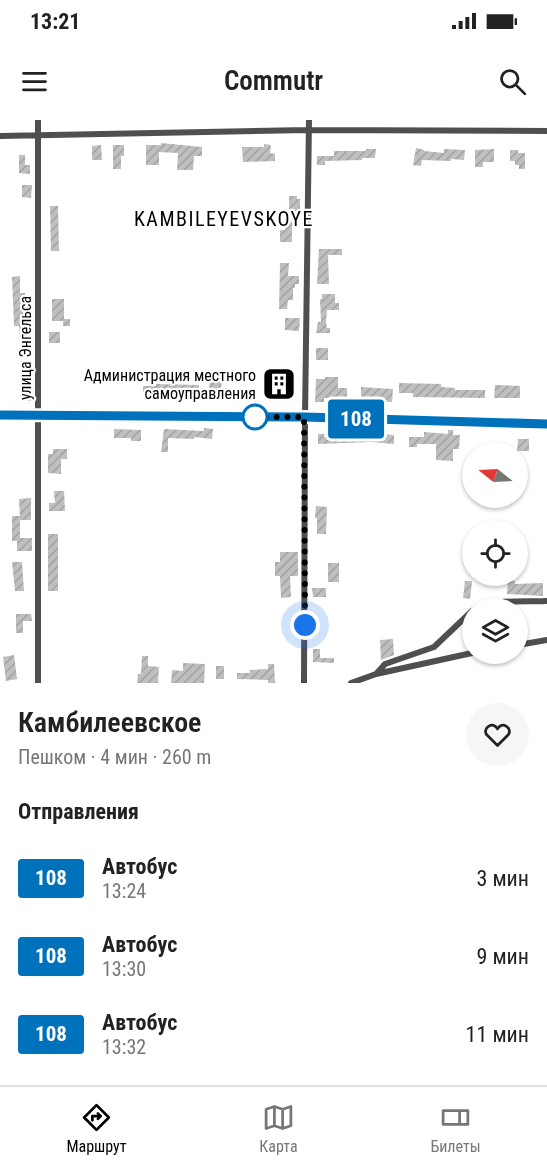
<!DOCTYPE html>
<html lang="ru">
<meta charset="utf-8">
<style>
body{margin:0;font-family:"Roboto Condensed",sans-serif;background:#f6f6f6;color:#222;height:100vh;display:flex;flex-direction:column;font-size:22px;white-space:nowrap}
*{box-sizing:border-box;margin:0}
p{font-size:20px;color:#767676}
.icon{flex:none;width:33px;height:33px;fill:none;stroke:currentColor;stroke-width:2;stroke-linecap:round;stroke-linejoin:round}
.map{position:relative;height:563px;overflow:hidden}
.panel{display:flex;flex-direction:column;background:#fff;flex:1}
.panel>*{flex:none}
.badge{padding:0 12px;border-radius:4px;font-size:21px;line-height:39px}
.needle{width:39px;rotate:288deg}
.buttons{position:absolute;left:462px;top:322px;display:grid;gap:12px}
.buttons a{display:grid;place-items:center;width:66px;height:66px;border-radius:50%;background:#fff;box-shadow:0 2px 4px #0004;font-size:30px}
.you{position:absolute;width:30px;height:30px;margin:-15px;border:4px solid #fff;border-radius:50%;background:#1a73e8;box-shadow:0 0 0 9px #1a73e833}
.map>.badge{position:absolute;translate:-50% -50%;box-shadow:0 0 0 3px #fff}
h2{padding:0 18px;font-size:22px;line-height:54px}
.round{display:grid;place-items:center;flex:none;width:63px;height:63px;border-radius:32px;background:#f6f6f6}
.summary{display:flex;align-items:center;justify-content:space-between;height:102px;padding:0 18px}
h1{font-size:28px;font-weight:600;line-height:45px}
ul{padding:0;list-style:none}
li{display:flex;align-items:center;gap:18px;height:78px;padding:0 18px}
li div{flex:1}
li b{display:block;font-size:22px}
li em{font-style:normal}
li .badge{min-width:66px;font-weight:700;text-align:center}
.status{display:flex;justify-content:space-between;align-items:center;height:42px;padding:0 30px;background:#fff;direction:ltr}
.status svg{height:16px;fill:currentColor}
header{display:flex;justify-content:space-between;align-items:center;height:78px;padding:0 18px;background:#fff;font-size:27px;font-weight:600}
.dock{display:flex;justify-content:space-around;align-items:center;height:84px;border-top:2px solid #e0e0e0;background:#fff;font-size:16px;color:#767676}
.dock a{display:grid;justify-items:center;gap:3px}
.dock .on{color:#000}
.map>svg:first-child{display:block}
</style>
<div class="status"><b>13:21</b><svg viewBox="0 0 49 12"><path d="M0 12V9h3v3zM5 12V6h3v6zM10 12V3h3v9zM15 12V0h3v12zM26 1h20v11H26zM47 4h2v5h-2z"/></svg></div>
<header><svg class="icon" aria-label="menu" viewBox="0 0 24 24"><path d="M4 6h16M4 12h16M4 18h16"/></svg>Commutr<svg class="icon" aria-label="search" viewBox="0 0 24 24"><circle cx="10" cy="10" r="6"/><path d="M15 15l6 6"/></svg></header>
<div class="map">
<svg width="547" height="563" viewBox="0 0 547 563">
<defs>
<pattern id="building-hatch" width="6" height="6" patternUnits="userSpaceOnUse" patternTransform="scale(1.5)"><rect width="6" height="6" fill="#bfbfbf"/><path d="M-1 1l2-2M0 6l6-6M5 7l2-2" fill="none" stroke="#a2a2a2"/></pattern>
</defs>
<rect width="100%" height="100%" fill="#fff"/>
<path fill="url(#building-hatch)" d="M161,23L202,27V36H194L193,50H177L178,33L159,32V45H146V25H161Z
M264,24L271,25L270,33L275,34V41L243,42L242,27H264Z
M101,25L102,40H92V26Z
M113,25H124V36H121V49H113Z
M416,28L424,30V31L444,33V29L465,30L464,40L451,39V41L422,40L421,46L413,45Z
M366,29H376L375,38H362V40L325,41V45H317V36H334V31H366Z
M494,29V42H483V47H475V30Z
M510,30H518V33H525V49H519V45H515V41H510Z
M19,35H25V45H30V54L19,53Z
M22,65H32L31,78L22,77Z
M289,76H297V79H300V92L289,91Z
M50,86H58L59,131H51Z
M285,102H292V122H280V110H285Z
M319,129H342V135H328L329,164H317Z
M280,143H289L288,156H299V164H295V168H293V180H288L287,189H279Z
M20,156V173H25L26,184H22L27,221H20L19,206H14L12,157Z
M322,174H335V183H339V190H327L326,202L327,208H330V213H316L318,202H321L320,179H322Z
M52,179H64V199H70V206H63V201H52Z
M285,198H300L299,211L285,210Z
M49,212H60V223H49Z
M316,228H328V240H316Z
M283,253L289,254V260H293V268L285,267V274L264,273L265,257H283Z
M325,257H338V268H347V278H324V282H315L316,259H325Z
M210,259L222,261L221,268L247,269V277H208Z
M399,263L441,264V267L455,268V270H485V278L413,277V273H399Z
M156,264L199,265V275L143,277V266H156Z
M495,265L520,266V278H494Z
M361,267L393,269L392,282H381V277H361Z
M24,268H33V281L23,280Z
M204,308L213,309L212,319L194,317V319L168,318V332H161L164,309L204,311Z
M114,309L141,310V321H131V318H114Z
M448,310H453V315H460L459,329H453V341L436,340V324H417V327H409V317H424V312L448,314Z
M371,313L394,315V324L371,322L318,324V314H324V317H341V314Z
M518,319H529V331H517Z
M53,329H67V339H61V354L48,353V334H53Z
M54,371H64L65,391H49V383H55Z
M31,378V400H20V418H32V431H17V421H12V396H20L19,379Z
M316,386L327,387L326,414H317V398H315Z
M48,414H58V471H48Z
M280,432H298V456H290L291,477L281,478L280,456H275V442H280Z
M12,442H22L24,471H15Z
M328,443H339V462H328Z
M508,460L515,461V464L543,463V476L507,474Z
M465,461H472L470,479L463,478Z
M312,468H326V477H313Z
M16,494H31L32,501H23V513H16Z
M393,519L394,535L381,540L380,520Z
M313,529H320V538H334V543L313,542Z
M14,535L17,559L6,561L3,537Z
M142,536H148V546L159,547L158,563H137L138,554H141Z
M183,543L205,544L204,563H171L172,550L183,551Z
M268,544H274L275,563H268V560L237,559V553H250V550L268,549Z
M216,546H224V559H216Z"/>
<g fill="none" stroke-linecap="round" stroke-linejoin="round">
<path stroke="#4f4f4f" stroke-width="6" d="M0,16L308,10L547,11
M475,489C485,479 531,482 547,481
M518,525L547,520
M377,553L385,544L434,527L472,491
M38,563V0
M304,563L305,297L309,0
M351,563L376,554L472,533"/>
<path stroke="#4f4f4f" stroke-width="7" d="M0,295L305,297L547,304"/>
</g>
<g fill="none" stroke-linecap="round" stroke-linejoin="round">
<g stroke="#fff" stroke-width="14">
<path id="line" d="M0,295L304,297L547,304"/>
</g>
<use href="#line" stroke="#0072bc" stroke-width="9"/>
<path stroke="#000" stroke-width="6" stroke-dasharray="0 10.8" d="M255,297H304L305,505"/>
</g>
<defs>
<g id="building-square" transform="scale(1.725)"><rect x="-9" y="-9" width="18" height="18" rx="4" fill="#000" stroke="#fff"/><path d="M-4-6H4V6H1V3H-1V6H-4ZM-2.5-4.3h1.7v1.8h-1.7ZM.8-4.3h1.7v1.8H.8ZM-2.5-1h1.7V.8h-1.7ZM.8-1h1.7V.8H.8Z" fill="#fff"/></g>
</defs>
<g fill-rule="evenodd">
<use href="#building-square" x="279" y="264"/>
</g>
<circle fill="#fff" stroke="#0072bc" stroke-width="3" cx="255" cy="297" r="12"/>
<g text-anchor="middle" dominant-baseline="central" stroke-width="4.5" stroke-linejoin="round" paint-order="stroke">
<g font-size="16" fill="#000" stroke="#fff">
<text transform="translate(25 228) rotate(-90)">улица Энгельса</text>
</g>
<g font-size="16" fill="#000" stroke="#fff" text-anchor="end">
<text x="256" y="255">Администрация местного<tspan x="256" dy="18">самоуправления</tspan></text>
</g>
<g font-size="20" letter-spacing="1.5" fill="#000" stroke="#fff">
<text x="224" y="99">KAMBILEYEVSKOYE</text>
</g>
</g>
</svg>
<div class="buttons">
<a><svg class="needle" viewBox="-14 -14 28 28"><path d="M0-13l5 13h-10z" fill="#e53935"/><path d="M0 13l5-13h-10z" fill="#767676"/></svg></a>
<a><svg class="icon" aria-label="locate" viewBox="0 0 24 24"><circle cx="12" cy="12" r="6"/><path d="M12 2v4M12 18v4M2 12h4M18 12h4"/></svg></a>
<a><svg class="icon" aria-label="layers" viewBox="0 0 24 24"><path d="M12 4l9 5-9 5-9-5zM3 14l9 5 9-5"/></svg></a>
</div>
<div class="you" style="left:305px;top:505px"></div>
<b class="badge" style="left:356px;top:299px;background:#0072bc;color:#fff">108</b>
</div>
<section class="panel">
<div class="summary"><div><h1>Камбилеевское</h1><p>Пешком · 4 мин · 260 m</p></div><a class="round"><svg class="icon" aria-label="heart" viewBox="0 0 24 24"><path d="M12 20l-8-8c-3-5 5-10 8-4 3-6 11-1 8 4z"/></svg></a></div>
<h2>Отправления</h2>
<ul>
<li><span class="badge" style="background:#0072bc;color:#fff">108</span><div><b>Автобус</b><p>13:24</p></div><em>3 мин</em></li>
<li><span class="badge" style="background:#0072bc;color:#fff">108</span><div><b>Автобус</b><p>13:30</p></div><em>9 мин</em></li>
<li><span class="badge" style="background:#0072bc;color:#fff">108</span><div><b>Автобус</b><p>13:32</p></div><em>11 мин</em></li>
</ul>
</section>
<nav class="dock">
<a class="on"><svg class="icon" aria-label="directions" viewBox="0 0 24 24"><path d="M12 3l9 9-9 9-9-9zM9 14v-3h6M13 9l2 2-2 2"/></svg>Маршрут</a>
<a><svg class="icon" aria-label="map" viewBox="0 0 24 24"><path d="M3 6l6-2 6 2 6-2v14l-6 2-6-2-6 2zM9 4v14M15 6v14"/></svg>Карта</a>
<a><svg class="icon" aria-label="tickets" viewBox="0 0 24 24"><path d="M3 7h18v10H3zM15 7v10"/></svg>Билеты</a>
</nav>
